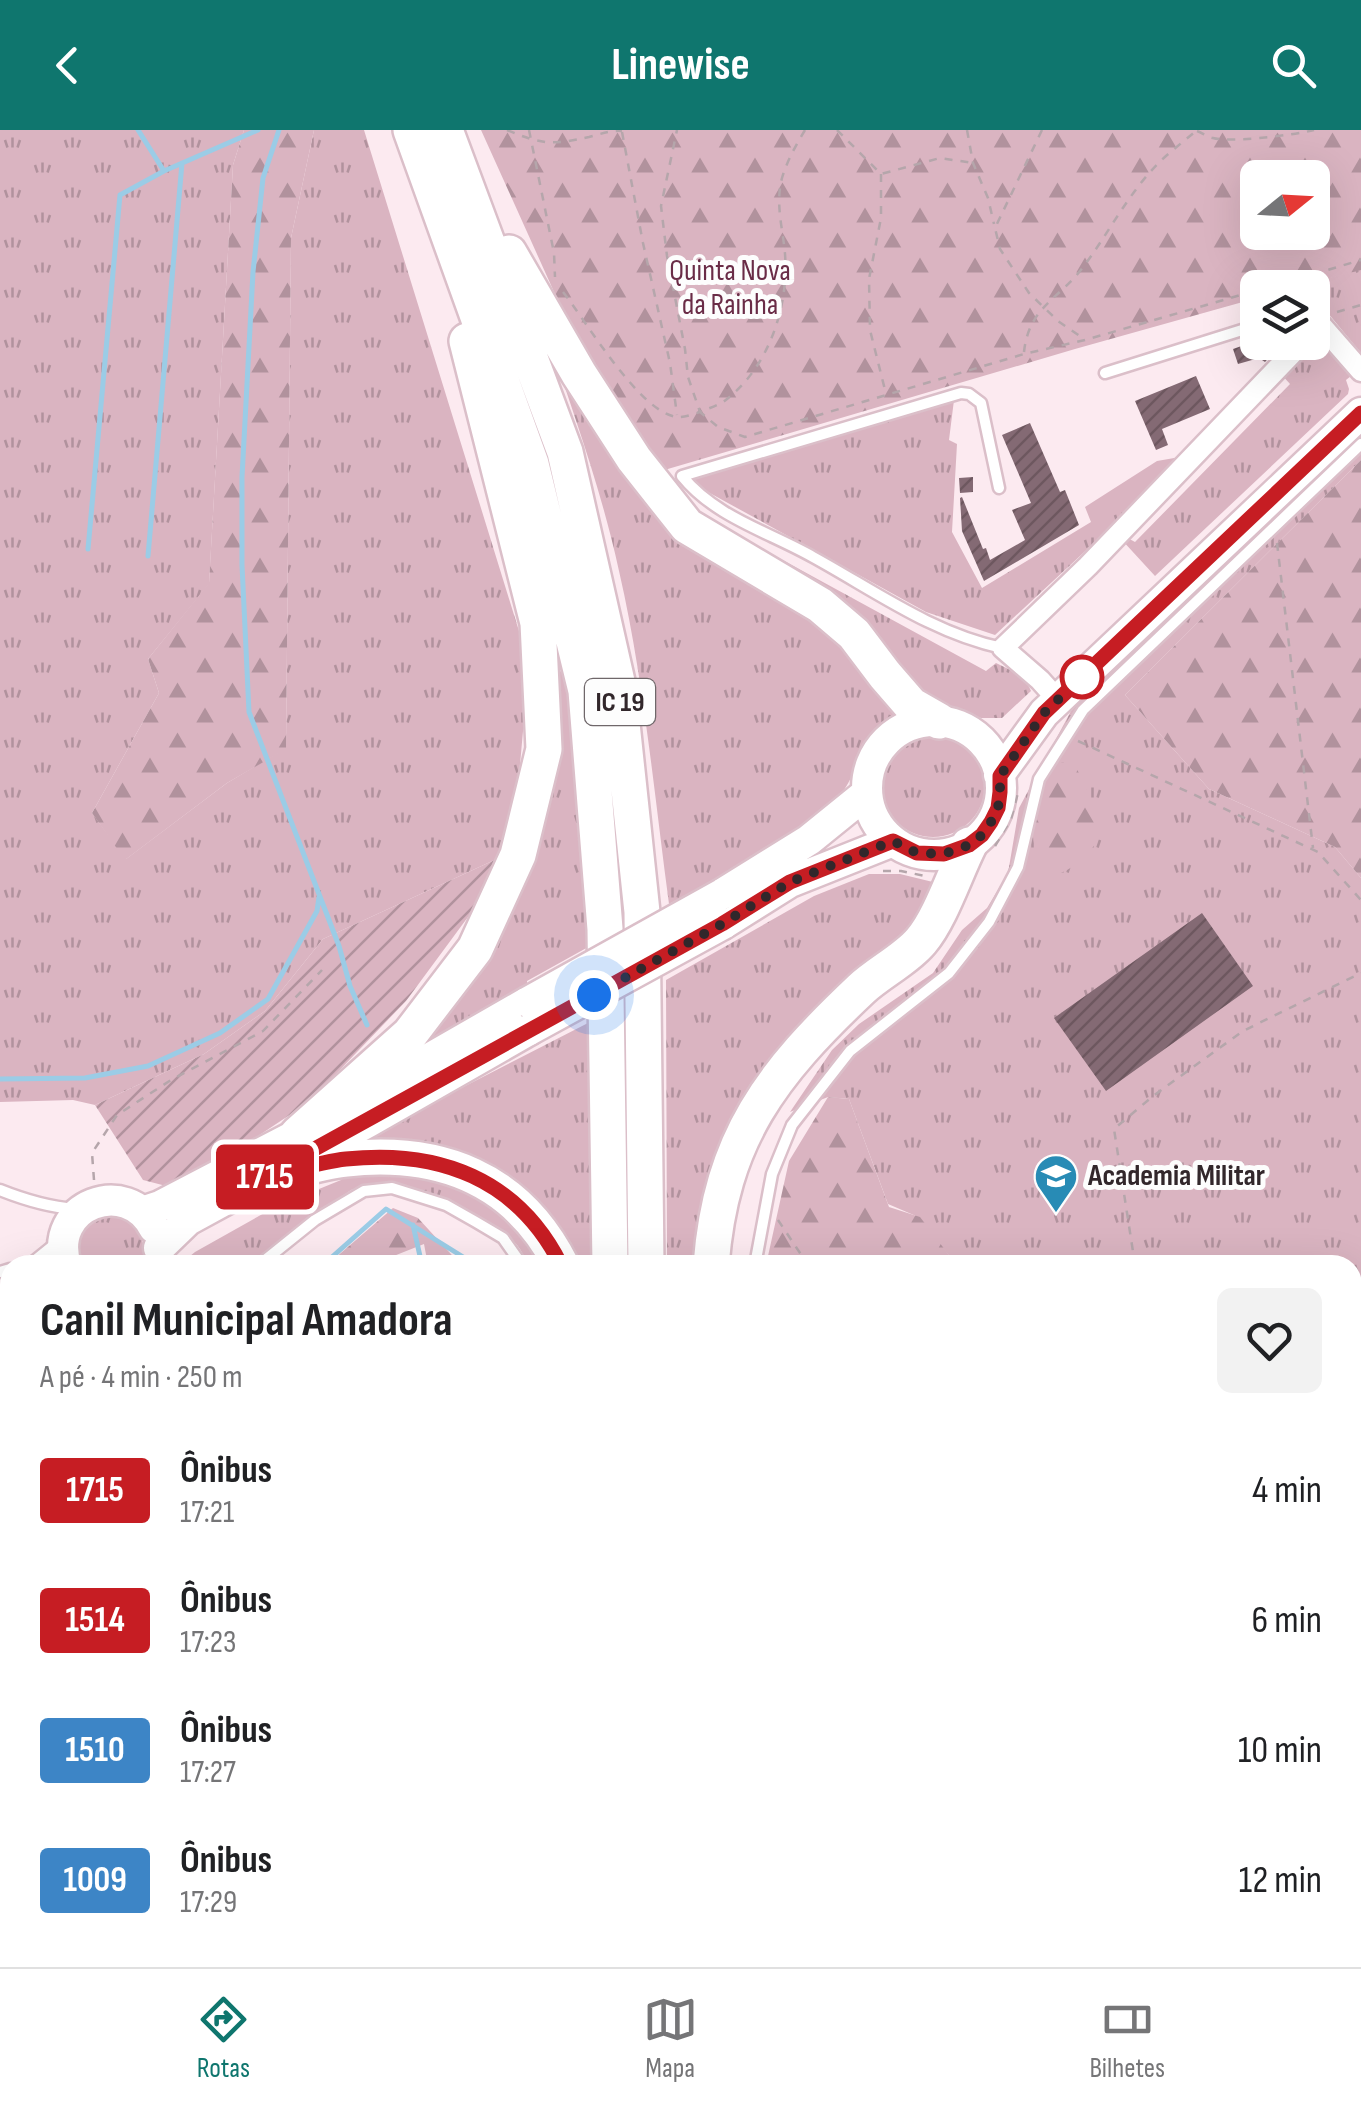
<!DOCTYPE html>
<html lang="pt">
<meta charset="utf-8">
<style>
body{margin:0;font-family:"Sofia Sans Condensed",sans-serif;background:#f2f2f2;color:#202124;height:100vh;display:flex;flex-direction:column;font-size:38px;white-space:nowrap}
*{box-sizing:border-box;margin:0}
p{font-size:32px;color:#757577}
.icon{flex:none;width:55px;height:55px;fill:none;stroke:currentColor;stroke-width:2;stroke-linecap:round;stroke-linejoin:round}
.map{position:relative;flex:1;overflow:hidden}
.sheet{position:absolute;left:0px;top:1125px;width:1362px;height:712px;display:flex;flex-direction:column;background:#fff;border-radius:30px 30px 0 0;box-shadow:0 10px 40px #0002}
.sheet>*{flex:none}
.badge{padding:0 20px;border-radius:8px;font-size:35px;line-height:65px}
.needle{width:65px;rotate:72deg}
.tools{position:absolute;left:1240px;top:30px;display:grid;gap:20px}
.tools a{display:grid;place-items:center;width:90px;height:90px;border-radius:15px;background:#fff;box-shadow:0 10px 40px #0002;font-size:50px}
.you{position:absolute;width:50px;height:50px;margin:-25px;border:8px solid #fff;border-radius:50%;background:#1a73e8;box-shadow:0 0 0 15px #1a73e833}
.map>.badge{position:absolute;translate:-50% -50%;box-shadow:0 0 0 5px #fff}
.round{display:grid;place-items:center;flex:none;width:105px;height:105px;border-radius:15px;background:#f2f2f2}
.head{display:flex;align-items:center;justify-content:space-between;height:170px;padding:0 40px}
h1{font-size:48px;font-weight:700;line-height:75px}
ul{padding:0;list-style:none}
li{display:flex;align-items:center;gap:30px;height:130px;padding:0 40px}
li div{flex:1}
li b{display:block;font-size:38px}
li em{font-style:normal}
li .badge{min-width:110px;font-weight:700;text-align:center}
header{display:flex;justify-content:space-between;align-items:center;height:130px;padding:0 40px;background:#0f766e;color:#fff;font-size:45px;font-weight:700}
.dock{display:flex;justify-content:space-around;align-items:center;height:140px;border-top:2px solid #e0e0e0;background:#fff;font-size:28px;color:#757577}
.dock a{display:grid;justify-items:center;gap:5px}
.dock .current{color:#0f766e}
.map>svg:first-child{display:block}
</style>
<header><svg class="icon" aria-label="back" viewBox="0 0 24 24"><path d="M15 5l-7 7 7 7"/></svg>Linewise<svg class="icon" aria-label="search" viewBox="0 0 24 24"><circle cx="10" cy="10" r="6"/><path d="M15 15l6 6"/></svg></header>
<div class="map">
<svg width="1361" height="1837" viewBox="0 0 1361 1837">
<defs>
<pattern id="grass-tufts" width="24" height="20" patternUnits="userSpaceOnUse" patternTransform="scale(2.5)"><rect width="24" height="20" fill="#dab4c1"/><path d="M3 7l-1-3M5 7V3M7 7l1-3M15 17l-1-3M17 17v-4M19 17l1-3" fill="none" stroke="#b1929d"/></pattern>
<pattern id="forest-firs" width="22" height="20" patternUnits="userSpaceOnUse" patternTransform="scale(2.5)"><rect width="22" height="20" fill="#dab4c1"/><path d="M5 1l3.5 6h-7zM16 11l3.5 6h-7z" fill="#b1929d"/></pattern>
<pattern id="garden-furrows" width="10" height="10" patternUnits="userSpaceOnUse" patternTransform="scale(2.5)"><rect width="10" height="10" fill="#dab4c1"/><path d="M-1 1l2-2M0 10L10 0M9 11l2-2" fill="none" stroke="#b1929d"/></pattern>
<pattern id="building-hatch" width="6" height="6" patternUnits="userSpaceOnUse" patternTransform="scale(2.5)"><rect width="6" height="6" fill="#846a74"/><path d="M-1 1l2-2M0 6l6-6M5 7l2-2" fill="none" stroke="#6d575f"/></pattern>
</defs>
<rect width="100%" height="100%" fill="#fceaf0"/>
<path fill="url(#grass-tufts)" d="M0,0H244L233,35L209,454L148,529L159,563L92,683L126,729L227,653L286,618L291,108L314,0H364L519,501L525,579L516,679L501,727L323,809L265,881L204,924L95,975L73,970L0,972Z
M1361,139V223L1313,165L1312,158L1304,155Z
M545,199L624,327L803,475L904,581C863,597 861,643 835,672C828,679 818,685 810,691C766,724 717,748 669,774C654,663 644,550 619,441C601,358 572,279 545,199Z
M1324,214L1349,241L1351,246L1346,250L1349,259L1348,264L1155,446L1121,409L1124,406L1135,412L1290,254L1281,244L1314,218Z
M954,270L949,310L957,314L952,402L982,458L1091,392L1085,377L1157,331L1180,327L1151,360L995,505L926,482L697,356L691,347Z
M1361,298V330L1125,565L1209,659L1335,717L1361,748V1837H1231L1214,1828H1352V1135H952V1129L916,1086L888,1074L849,969L828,967L790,982L832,920L859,894L933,843L962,800L987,778L1008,743L1019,678L1071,581L1100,552L1099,546Z
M682,375L986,541L996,533C1012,541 1024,544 1031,561L1002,588H981L916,569Z
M558,541L565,542L576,634L590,816L527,851V856L392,940L485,816Z
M881 655a52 52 0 1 1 104 0a52 52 0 1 1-104 0Z
M869,744H900L937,753L923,789L817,883L701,1135H667L666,850L814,766Z
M588,893L591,1135H567L532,1076L356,1012Z
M345,1041L450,1049L513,1086L544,1135H529C525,1129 522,1121 517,1115C498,1094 433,1063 406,1056C388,1052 368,1056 351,1060L248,1135H179L195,1122L275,1077L341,1050Z
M93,1085L126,1086C140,1102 149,1113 140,1135H77L74,1104Z
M10,1632V1828H570V1837H0V1636Z
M699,1828H1101L1120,1837H699Z"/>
<path fill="url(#forest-firs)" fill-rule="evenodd" d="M244,0H314L291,108L286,619L227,653L125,730L92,683L159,563L148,529L209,453L233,35Z
M481,0H1361V140L1297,157L1258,158L1257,168L1075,219L661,341L578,215ZM1258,48H1312V102H1258Z
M1361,330V748L1335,717L1209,659L1125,565Z
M1055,632L1074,633L1105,697C1097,717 1070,747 1048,745C1042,733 1033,719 1033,705C1031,689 1046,647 1055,632Z
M828,967L849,969L889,1077L920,1087L952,1129V1135H766L789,1031Z
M393,1078L418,1088L461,1135H428L424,1114L371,1135H327Z"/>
<path fill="url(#garden-furrows)" d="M501,727L487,750L482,768L406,871L309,972L249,1012L170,1057L143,1050L95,975L204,924L265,881L323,809Z"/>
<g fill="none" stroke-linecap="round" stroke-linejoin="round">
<path stroke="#9bcce6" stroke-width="5" d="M138,0L164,41L258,0
M279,0L263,48L253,142L242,347V435L249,582L339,816L350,856L367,895
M88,419L120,65L164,41
M148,426L182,33
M0,949L85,948L148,936L220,903L268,869L317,781L319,767
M413,1095L422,1135
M323,1135L386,1079L476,1135
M0,1353L10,1348
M1352,1668L1361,1670
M219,1828L221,1837"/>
</g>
<path fill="url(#building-hatch)" d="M1253,212H1283L1265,232L1259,228L1238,234L1233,219Z
M1196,246L1210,279L1162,299L1168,315L1156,320L1135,271Z
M1030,293L1060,362L1065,360L1079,395L984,451L962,401L960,368L962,367L983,419L986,418L990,430L1025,410L1012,380L1031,373L1002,305Z
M973,347V362L960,363L959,348Z
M1202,783L1253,856L1106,961L1054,888Z"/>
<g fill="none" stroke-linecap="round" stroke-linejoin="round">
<g stroke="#dbbfc9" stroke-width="15">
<path id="service" d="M1105,243L1258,195
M999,358L981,273L969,264L961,263L682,346C715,387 769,402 813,427C875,461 932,503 1002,518
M0,1060C25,1070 48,1077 75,1079
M22,1135L33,1132L59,1111
M259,1135L315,1090L364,1061L392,1058L446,1075L476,1092L503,1108L522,1135
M755,1135L772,1044L792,995L850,921L949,843L989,792L1018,737L1039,649L1083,580L1361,314
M0,1142L10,1139
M0,1198L10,1193
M576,1828V1837
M692,1828V1837
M1129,1828L1147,1837
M1186,1828L1204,1837"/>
</g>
<g stroke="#dbbfc9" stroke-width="25">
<path id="minor" d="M1312,202L1320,194L1361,241
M1058,570L1040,550L1003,518L1088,436L1303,212"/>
</g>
<g stroke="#dbbfc9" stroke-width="35">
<path id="secondary" d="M867 658a67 67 0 1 1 134 0a67 67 0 1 1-134 0Z
M999,645L1044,583L1361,283
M722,764L809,710L867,663
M723,794L790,752L893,711
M142,1082L160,1076L298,1004L528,872
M159,1118L188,1090L368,992L529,900
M66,1135C47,1075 127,1045 154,1098"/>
</g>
<g stroke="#dbbfc9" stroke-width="40">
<path id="trunk" d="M411,0L531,334L586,561L605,799L610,1135
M445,0L565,322L618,556L642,782L646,1135
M509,123L579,244L634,329L687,396L820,475L854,504L885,545L911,575L939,591
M298,1004L410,904L475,819L518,725L544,619L538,493L467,211
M262,1048C290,1042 318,1032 346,1029C440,1019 517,1048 561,1135
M711,1135C721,1008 771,944 861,859C878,843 906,829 921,811C940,789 955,743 969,715
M615,1828L616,1837
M650,1828V1837"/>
</g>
<path stroke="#b5a6ab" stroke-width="2.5" stroke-dasharray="8 8" stroke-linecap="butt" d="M507,0C542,15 553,15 589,7C601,4 610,0 622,1
M529,0L554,123L555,147
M805,0C796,15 787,31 782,48C775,74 783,99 785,124C789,176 769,236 727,269C720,275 709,278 700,282L718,297L745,307L1024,224L1085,210L1258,160
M837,0L881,44L940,28L973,33
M967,0L973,33L988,68L994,94
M1042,0L995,98L1000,119L1029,163L1058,191L1084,209
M1197,1C1203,3 1207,7 1213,8C1231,13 1294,5 1314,0
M622,2L643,113L670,233L677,285
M881,44V88L869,149L870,200L886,264
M1267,158L1361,130
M563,162C586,191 640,283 677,287C683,288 694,284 700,282L688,247L685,219L667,126L661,76L677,0
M1337,182L1361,175
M1024,222C1029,176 1060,169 1084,136C1107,105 1125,70 1151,41C1164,26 1182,13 1197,0
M1277,413L1313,718
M1078,611L1318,722L1361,770
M995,716L1011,689L1019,659
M883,741H901L925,746
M94,1050L92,1023L117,985L171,950L263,901L322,840
M778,1090L808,1135
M1130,1135L1134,1128L1114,999L1153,966L1243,901L1361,843
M1352,1507L1361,1504
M1352,1617L1361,1621
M1064,1828L1082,1837
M763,1837L770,1828"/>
<use href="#service" stroke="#fff" stroke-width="10"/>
<use href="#minor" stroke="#fff" stroke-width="20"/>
<use href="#secondary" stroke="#fff" stroke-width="30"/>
<use href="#trunk" stroke="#fff" stroke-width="35"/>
<g stroke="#dbbfc9" stroke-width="35" stroke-linecap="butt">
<path id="secondary-bridge" d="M528,872L722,764
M529,900L723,794"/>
</g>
<use href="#secondary-bridge" stroke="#fff" stroke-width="30"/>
</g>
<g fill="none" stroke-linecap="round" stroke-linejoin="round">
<g stroke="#fff" stroke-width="22">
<path id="line" d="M561,1135C518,1049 439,1019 346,1029C318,1032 290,1042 262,1048L722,794L790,752L893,711L917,723L944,724L969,715L982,705L991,692L998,678L1000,662V646L1044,583L1361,283"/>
</g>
<use href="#line" stroke="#c61d23" stroke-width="15"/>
<path stroke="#32272b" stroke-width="10" stroke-dasharray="0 18" d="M594,865L722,794L790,752L893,711L917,723L944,724L969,715L982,705L991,692L998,678L1000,662V646L1044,583L1087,542L1082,547"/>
</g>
<defs>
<g id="university-pin" transform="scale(2.25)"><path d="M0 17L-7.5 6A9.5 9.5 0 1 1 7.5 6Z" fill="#288bb5" stroke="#fdfdfd"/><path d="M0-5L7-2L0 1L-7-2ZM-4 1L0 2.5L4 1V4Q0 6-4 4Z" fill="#fff"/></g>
</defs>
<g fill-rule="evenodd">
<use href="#university-pin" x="1056" y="1046"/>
</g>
<circle fill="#fff" stroke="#c61d23" stroke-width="5" cx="1082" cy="547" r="20"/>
<g text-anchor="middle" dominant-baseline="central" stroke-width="10" stroke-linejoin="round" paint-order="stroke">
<rect fill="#fdfdfd" stroke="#6f676a" stroke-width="2.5" x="585" y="549" width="70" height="46" rx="8"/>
<g font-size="28" font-weight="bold" fill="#32272b">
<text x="620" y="572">IC 19</text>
</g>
<g font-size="30" fill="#6a2c47" stroke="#fdfdfd">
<text x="730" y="141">Quinta Nova<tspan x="730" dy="34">da Rainha</tspan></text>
</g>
<g font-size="30" font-weight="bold" fill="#32272b" stroke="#fdfdfd" text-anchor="start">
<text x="1088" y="1046">Academia Militar</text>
</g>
</g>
</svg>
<div class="tools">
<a><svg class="needle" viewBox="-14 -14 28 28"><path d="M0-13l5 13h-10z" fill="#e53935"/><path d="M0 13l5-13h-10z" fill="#757577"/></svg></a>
<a><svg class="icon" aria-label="layers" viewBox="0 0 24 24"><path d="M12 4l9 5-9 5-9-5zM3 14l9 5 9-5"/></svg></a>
</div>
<div class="you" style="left:594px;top:865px"></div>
<b class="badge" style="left:265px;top:1047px;background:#c61d23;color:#fff">1715</b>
<section class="sheet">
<div class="head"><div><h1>Canil Municipal Amadora</h1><p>A pé · 4 min · 250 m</p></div><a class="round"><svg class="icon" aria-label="heart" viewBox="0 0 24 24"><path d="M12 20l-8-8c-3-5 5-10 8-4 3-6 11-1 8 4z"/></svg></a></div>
<ul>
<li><span class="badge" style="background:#c61d23;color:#fff">1715</span><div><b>Ônibus</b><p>17:21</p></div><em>4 min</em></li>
<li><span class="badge" style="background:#c61d23;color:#fff">1514</span><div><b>Ônibus</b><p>17:23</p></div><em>6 min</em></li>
<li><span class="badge" style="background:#3d85c6;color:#fff">1510</span><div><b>Ônibus</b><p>17:27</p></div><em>10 min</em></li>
<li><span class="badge" style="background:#3d85c6;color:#fff">1009</span><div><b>Ônibus</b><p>17:29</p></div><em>12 min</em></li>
</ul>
</section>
</div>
<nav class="dock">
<a class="current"><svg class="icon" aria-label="directions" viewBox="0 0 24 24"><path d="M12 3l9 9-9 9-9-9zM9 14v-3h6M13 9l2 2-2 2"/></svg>Rotas</a>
<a><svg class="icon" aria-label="map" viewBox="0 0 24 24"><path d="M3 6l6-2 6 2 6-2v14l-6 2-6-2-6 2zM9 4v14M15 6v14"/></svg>Mapa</a>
<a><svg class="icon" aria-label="tickets" viewBox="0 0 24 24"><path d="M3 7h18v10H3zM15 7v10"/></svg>Bilhetes</a>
</nav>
